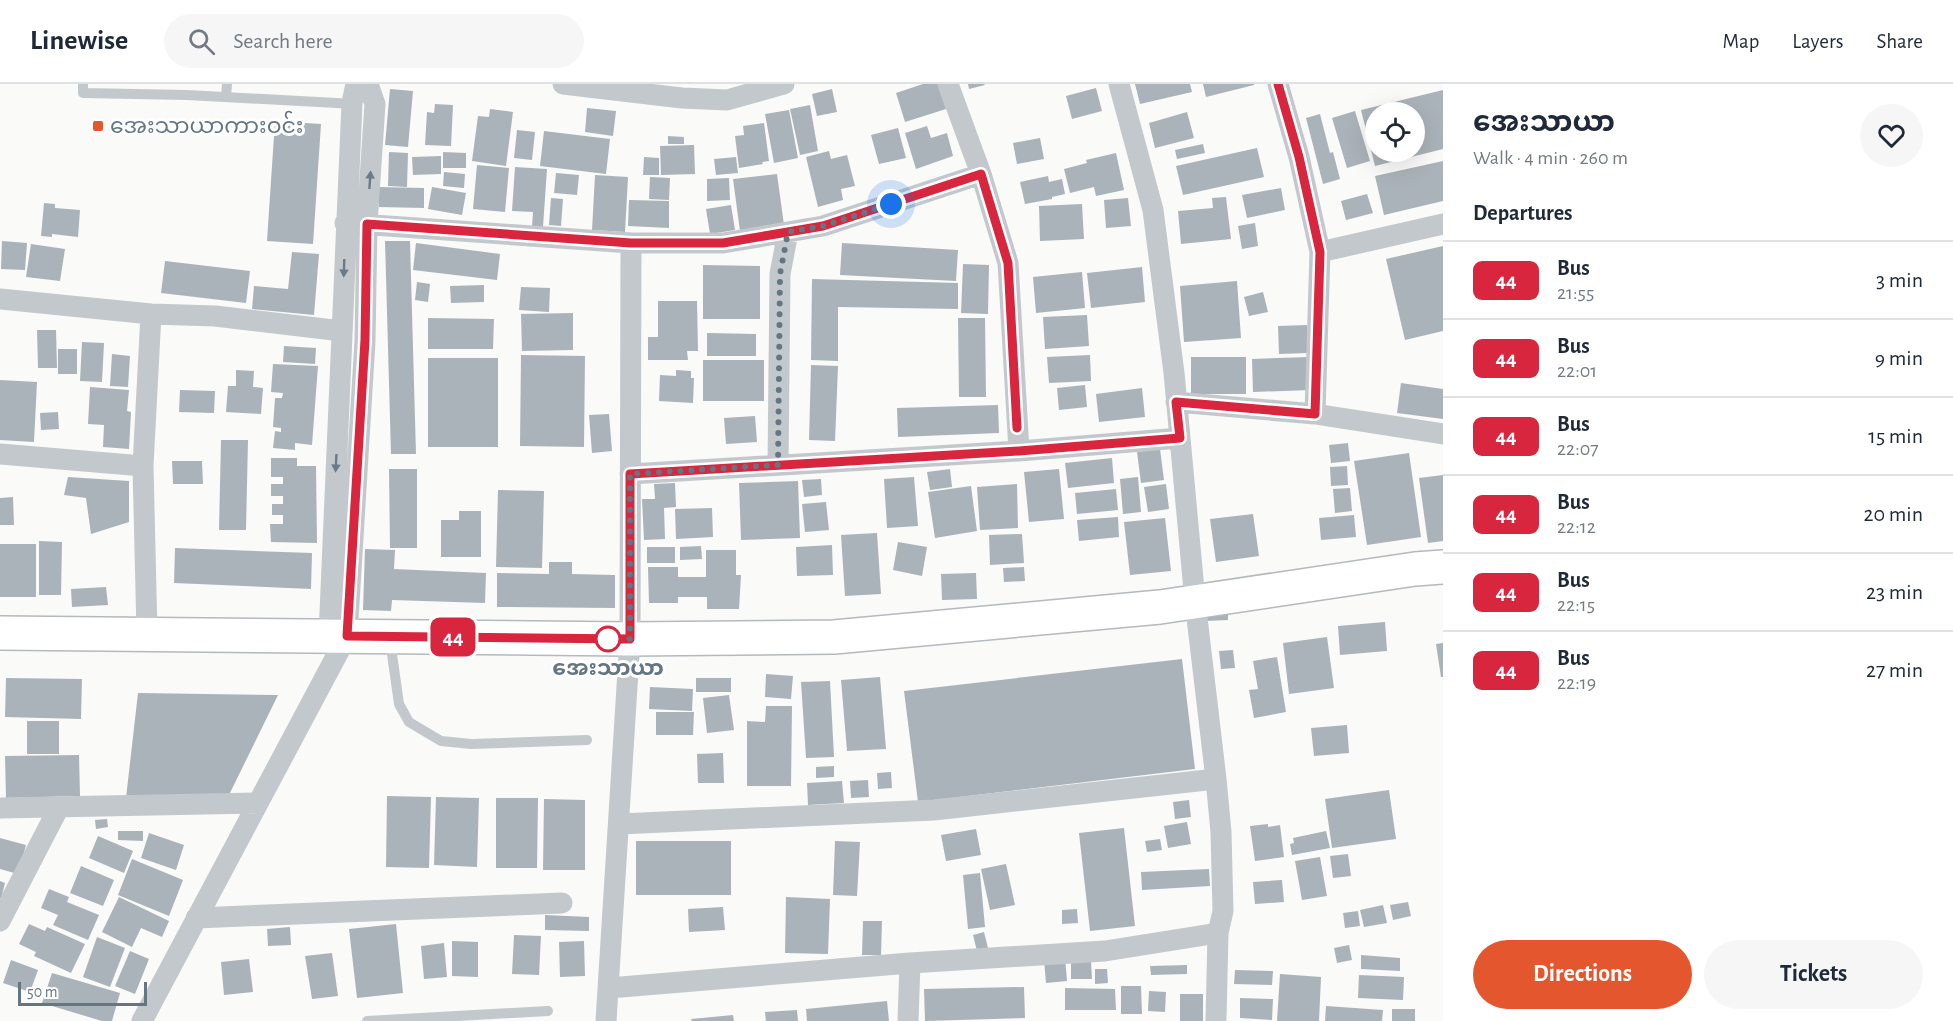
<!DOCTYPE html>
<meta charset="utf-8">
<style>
body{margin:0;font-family:"Alegreya Sans","Noto Sans Myanmar",sans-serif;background:#f6f6f7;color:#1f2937;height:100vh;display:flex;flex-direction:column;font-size:22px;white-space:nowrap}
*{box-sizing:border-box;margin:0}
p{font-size:20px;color:#747a83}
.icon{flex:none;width:33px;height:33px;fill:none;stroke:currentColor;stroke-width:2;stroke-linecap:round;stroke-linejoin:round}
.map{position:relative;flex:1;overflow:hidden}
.sheet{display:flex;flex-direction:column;background:#fff;width:510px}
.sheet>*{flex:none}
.badge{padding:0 12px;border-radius:9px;font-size:21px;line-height:39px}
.tools{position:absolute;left:1365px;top:18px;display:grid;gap:12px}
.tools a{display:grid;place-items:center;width:60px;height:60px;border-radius:50%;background:#fff;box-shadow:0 6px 24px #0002;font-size:30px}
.scale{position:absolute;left:18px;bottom:15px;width:129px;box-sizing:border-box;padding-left:6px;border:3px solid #657683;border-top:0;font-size:16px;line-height:21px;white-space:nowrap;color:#657683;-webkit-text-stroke:4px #fff;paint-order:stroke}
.you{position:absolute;width:30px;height:30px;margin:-15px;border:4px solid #fff;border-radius:50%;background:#1a73e8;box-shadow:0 0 0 9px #1a73e833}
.map>.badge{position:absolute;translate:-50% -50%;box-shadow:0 0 0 3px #fff}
h2{padding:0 30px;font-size:22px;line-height:54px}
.round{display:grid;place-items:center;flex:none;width:63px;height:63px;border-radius:32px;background:#f6f6f7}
.summary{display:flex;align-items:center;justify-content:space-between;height:102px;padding:0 30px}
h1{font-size:28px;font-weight:700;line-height:45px}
.action{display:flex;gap:12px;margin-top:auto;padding:12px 30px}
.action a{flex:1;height:69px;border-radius:36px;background:#e4572e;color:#fff;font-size:24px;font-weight:700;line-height:69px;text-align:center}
.action a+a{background:#f6f6f7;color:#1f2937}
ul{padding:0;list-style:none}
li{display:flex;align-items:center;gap:18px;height:78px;padding:0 30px;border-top:2px solid #e0e1e3}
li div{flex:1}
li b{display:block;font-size:22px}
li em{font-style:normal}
li .badge{min-width:66px;font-weight:700;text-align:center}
header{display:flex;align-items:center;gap:36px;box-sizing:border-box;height:84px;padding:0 30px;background:#fff;border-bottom:2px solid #e0e1e3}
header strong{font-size:28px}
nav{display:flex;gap:33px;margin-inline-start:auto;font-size:21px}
.search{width:420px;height:54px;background:#f6f6f7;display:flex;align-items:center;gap:15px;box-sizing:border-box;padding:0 21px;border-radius:33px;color:#747a83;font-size:22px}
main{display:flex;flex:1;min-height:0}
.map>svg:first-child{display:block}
</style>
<header>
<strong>Linewise</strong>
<div class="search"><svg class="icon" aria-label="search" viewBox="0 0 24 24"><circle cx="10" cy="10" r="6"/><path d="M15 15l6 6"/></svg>Search here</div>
<nav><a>Map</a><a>Layers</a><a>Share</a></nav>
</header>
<main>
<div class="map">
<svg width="1443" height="937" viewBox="0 0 1443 937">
<rect width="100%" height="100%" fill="#fafaf8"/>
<path fill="#aab3b9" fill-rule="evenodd" d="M923,0H938L946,25L905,38L896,9Z
M968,0H984L985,1L969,5Z
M1135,0H1190L1192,8L1140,20Z
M1203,0H1254V1L1206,13Z
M1096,4L1102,27L1072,35L1066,12Z
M390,5L413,7L408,63L385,61Z
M832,5L837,28L817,32L812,10Z
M1443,6V65L1375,82L1361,26ZM1376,28H1414V68H1376Z
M435,20L453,21L451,62L425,61L427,28L434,29Z
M810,21L818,67L800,71L790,25Z
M587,24L616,27L613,52L585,48Z
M490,25L513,28L506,82L472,77L478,32L489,33Z
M789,26L798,74L774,79L765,30Z
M1355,27L1370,77L1347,84L1332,34Z
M1187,28L1194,54L1155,64L1149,39Z
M1320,30L1330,69L1333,68L1340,95L1323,100L1306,34Z
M275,37L321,40L313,160L267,157Z
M764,39L769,77L762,78L763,80L739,84L735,52L744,51L743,42Z
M927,42L931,54L947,49L953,72L916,85L905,49Z
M898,44L906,74L879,80L871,51Z
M517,46L535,48L532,76L514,74Z
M544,47L610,55L606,90L540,82Z
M668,52L684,53V60H668Z
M1040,54L1044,75L1017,80L1013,59Z
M1203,60L1205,69L1177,75L1175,66Z
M694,61L695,90L661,91L660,62Z
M1257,64L1264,93L1183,111L1176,82Z
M829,67L831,75L847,71L855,102L841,105L843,116L818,123L806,73Z
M389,68L408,69L407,103L388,102Z
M443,68L466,69V84H443Z
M1116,69L1124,106L1096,112L1094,103L1070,109L1064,85L1087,79L1086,76Z
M441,72V90L413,91L412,73Z
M644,73L659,74V91H643Z
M736,73L738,89L716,91L714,75Z
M1443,77V117L1384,131L1375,92Z
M477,81L509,84L505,128L473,125Z
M515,83L547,85L543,143H532L533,128L512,127Z
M444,88L465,90L464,104L443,102Z
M556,89L579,91L577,111L554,109Z
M777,90L784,141L740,147L733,95Z
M595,91L628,93L625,148L592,146Z
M1048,92L1049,98L1062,95L1065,110L1052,113V115L1025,120L1020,98Z
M650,93L670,94L669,116L649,115Z
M729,94L730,116L707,117V95Z
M379,103L424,104V124L379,123Z
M432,103L466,109L462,131L428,125Z
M1281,104L1285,126L1247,134L1242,111Z
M1367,110L1373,129L1346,136L1341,117Z
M1226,113L1231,155L1181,160L1178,127L1213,124L1212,114Z
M551,114L563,115L561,142L549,141Z
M1128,114L1131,142L1106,144L1104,116Z
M629,116L669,117V144L628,142Z
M44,119L55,120V124L80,126L78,153L52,150V153L41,152Z
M1082,120L1084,155L1040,157L1039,122Z
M731,121L735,146L710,150L706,125Z
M1255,139L1258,162L1242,165L1238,142Z
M2,157L27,159L25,186L1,185Z
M385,157H410L416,370H391Z
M416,159L500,170L497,196L413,186Z
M842,159L958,166L956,197L840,191Z
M31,160L65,165L60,197L26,193Z
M1443,162V247L1405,256L1386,175Z
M292,168L319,170L314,231L252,225L254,202L288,205Z
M165,177L250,187L246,219L161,209Z
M963,180L989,181L988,230L961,229Z
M703,181L760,182V235H703Z
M1142,183L1145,218L1091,224L1087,189Z
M1082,188L1085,224L1036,229L1033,193Z
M812,195L958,199V225L838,223V277L811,276Z
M1237,197L1241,254L1184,258L1180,202Z
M417,198L430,200L428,218L415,216Z
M484,201V218L451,219L450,202Z
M521,203L550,204L549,228L519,226Z
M1263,208L1268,228L1249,232L1244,213Z
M658,217H697L698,267H687L688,276H648V253H658Z
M573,229V266L522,267L521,230Z
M1087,231L1089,262L1045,265L1043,233Z
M428,234L494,235L493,265H428Z
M958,234H985L986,313H959Z
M1307,241L1308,269L1279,270L1278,242Z
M37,246H56L57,284H38Z
M707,249L756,250V272H707Z
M82,258L104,259L102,298L80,297Z
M284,262L316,264L315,280L283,278Z
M58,265H77V290H58Z
M112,270L130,272L128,303L110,302Z
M521,271L585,272L584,363L520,362Z
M1090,271L1091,297L1049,299L1047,273Z
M1191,273H1246V310H1191Z
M1309,273L1311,306L1253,308L1252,275Z
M428,274H498V363H428Z
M703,276H764V317H703Z
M273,280L318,282L312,361L295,359V366L273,364L275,347L281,348V344L273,343L275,314H282L283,309L271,308Z
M811,281L838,282L835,357L809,356Z
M236,286L254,287L253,303L263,304L261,330L226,328L228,302H236Z
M676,286L691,287V294H694L693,319L659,317L660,291L676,292Z
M0,296L37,298L34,358L0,356Z
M1401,299L1443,305V335L1397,329Z
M1085,301L1087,323L1059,326L1057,304Z
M90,303L129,306L127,327L131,328L129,365L103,363L104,341L88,340Z
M1142,304L1145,333L1099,338L1096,310Z
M180,306L215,307L214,329L179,328Z
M998,321L999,349L898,353L897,324Z
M58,328L59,345L41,346L40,329Z
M609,330L612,367L592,369L589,331Z
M755,332L757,358L726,360L724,334Z
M221,356H248L246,446H219Z
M1348,359L1350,377L1331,379L1329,361Z
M1160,365L1164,396L1141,399L1137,368Z
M1409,369L1421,453L1367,461L1354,377Z
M271,374H297V382H316L317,459L271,458L270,440H283V431H272V420H283V412H271V400H283V393H271Z
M1112,374L1114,399L1068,404L1065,379Z
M172,377H202L203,400H173Z
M1347,382L1348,401L1331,402L1330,383Z
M389,385H417V464H390Z
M950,385L952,403L930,406L927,388Z
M1059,385L1064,435L1029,438L1024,388Z
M1443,391V457L1428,459L1419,394Z
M68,393L129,397V438L91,450L86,414L64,411Z
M914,393L918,442L887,444L884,395Z
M1138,393L1141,428L1123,430L1120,395Z
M821,395L822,411L804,413L802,396Z
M798,397L800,454L741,456L739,399Z
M675,399L676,423L664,424L665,455L644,456L642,415H655L654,400Z
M1017,400L1018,444L980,446L977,403Z
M1166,400L1169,425L1148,428L1144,403Z
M971,402L977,447L935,454L928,408Z
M1350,404L1352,427L1335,429L1333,405Z
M1116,405L1118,426L1077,430L1075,409Z
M498,406L544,407L542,484L496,483Z
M13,413L14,441H0V414Z
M826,418L829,446L805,448L802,420Z
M712,424L713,453L676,455L675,425Z
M459,427H481V473H441V436H459Z
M1253,430L1259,472L1216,478L1210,435Z
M1354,431L1356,453L1321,456L1319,434Z
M1118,433L1119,453L1079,457L1077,436Z
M1165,434L1171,487L1130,491L1124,438Z
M877,449L881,510L845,512L841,451Z
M1022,450L1024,479L990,481L989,451Z
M39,457L62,458L61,511H39Z
M898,458L927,463L922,492L893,486Z
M0,460H36V513H0Z
M832,461L833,491L797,492L796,463Z
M701,462L702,475L680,476V463Z
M647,463H675V479H647Z
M175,464L312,469L311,505L174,499Z
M365,465L395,466L394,485L486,489L485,519L392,516L391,527L363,526Z
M706,466H736V491H741L739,525H707V513H678V519H649L648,483H678V493H706Z
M549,478H572V490L615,491V524L497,523V489L549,490Z
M1024,483L1025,497L1004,498L1003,484Z
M976,489L977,515L942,516L941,490Z
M106,503L108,521L72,523L71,505Z
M1228,528V536L1206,537L1205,529Z
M1385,538L1387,567L1340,571L1338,542Z
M1327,553L1334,604L1289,610L1283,559Z
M1443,559V593H1441L1436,560Z
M1233,566L1235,584L1221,585L1219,567Z
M1277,573L1286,628L1254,634L1249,606L1258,605L1253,577Z
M1182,575L1195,685L918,718L904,607Z
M766,590L793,592L791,615L765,613Z
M880,593L886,665L847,667L841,596Z
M6,594L82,595L81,635L5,633Z
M696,594H731V608H696Z
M830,597L834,673L806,674L801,598Z
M650,603L693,605L692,627L649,625Z
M138,609L278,611L228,713L126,714Z
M729,611L734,646L707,649L703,614Z
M766,622H792L791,702H747V637L765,638Z
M656,628H694L693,651H656Z
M27,637H59V670H27Z
M1347,641L1349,669L1314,672L1311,644Z
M723,669L724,699H698L697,670Z
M79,671L80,712L6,714L5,672Z
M834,682V693L816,694V683Z
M891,688L892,704L878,705L877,689Z
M868,696L869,713L851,714L850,697Z
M842,697L844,719L808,721L807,699Z
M1389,706L1396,755L1332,764L1325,715Z
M387,712L431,713L429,784L386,783Z
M436,713L479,714L477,783L434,781Z
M496,714H538L537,784H496Z
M544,715L585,716V786H543Z
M1189,716L1191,733L1175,735L1173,718Z
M107,735L108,743L96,745L95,736Z
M1187,738L1191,760L1168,764L1164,742Z
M1268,740V743L1280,741L1284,773L1255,777L1250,742Z
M1124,744L1135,842L1090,847L1079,749Z
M976,745L981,771L946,777L941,751Z
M118,747H143V757L118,756Z
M1326,747L1330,764L1292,771L1290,760L1294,759L1293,754Z
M149,749L184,761L176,786L141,774Z
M98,752L133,767L124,789L89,774Z
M0,754L26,761L18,790L0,785Z
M1160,755L1162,766L1147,768L1145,757Z
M636,757H731V811H636Z
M835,757L860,758L857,812L833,811Z
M1348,770L1351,792L1333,794L1330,772Z
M1320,773L1327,812L1302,816L1295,777Z
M132,775L183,796L169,832L118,811Z
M1006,780L1015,821L990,826L981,785Z
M81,782L114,796L103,822L70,809Z
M1209,785L1210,802L1142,806L1141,788Z
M980,789L985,843L968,845L963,791Z
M1282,796L1284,818L1255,820L1253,798Z
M0,797L5,799L1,815H0Z
M49,805L69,813L67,818L99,831L88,856L53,841L58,831L41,824Z
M119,813L169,837L162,853L141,844L132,863L102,848Z
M786,813L830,815L828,870L785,869Z
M1408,818L1411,832L1393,836L1390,821Z
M1383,821L1387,839L1364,843L1360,826Z
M723,823L725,846L689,848L688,825Z
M1077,825L1078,839L1062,840V826Z
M1358,827L1360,842L1345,844L1343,829Z
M545,831L589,833V847L545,846Z
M863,837H882L881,871H862Z
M29,840L45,847L47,843L85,860L71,889L34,872L36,868L19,860Z
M396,840L403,909L357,914L349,845Z
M290,843L291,861L268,862L267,845Z
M984,848L988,864L977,867L973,851Z
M514,851L541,852L539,891L512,890Z
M97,853L125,864L110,903L83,893Z
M452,857L478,858V893L452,892Z
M584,857L585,892L560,893L559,858Z
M444,859L447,893L424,895L421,862Z
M1349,861L1352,876L1337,879L1334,864Z
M130,867L149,875L135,910L115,902Z
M332,869L338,912L312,915L305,872Z
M1361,871L1400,874V887L1361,885Z
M1065,874L1067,897L1046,899L1044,876Z
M249,875L253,908L224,911L221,878Z
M11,876L38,886L30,908L3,899Z
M1071,877H1091L1092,895H1071Z
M1187,881V890L1151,891L1150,882Z
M1095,885H1107L1108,899L1095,900Z
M1235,886L1273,887L1272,901L1234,900Z
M52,889L120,909L112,937H102L42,919Z
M1280,890L1321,893L1319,937H1277Z
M1359,891L1404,893L1403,916L1358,914Z
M1121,902H1141L1142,930H1121Z
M1024,903L1025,934L925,937L924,905Z
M1065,904L1115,905L1116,926H1065Z
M1149,907L1166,908L1165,928L1148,927Z
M1180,910H1203V937H1180Z
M1240,914L1273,915L1272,936L1240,934Z
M887,917L889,937H807L806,925Z
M1326,922L1383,926L1382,937H1325Z
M1392,925H1415V937H1392Z
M797,926L798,937H766L765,928Z
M733,931L734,937H692L691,935Z"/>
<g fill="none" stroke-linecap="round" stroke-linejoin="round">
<g stroke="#b4b9bd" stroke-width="36">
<path id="trunk" d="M0,549L630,555L834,553L1160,523L1415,485L1443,483"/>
</g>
<path stroke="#c3c8cc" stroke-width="10" d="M83,0V9L187,11L355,20
M226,13L227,0
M390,556L399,620L409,638L441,657L471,660L587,656
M367,937L548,927"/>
<path stroke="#c3c8cc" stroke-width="21" d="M563,0L682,14L727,16L784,0
M948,0L981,90L1008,179L1019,367
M1119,0L1153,126L1174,289L1195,517L1216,695L1221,748L1223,827L1218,849L1216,937
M1278,0L1299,73L1320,168L1315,330
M345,139L631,159H723L823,142L981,90
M1320,168L1443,140
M0,215L151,230L215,232L342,247
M1176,318L1315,330L1443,350
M0,370L143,382
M778,381L780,190L788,148
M630,390L1019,367L1180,354
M147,549L143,382L151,230
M329,552L352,19L356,0
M0,724L257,719
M619,740L934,726L1216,695
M196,834L562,819
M0,837L59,723
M609,904L910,879L1105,867L1218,849
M142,937L347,552L365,257L367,140L375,20L368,0
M606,937L630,555L631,159
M908,937L910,879"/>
<use href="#trunk" stroke="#fff" stroke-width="33"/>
</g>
<defs><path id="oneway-solid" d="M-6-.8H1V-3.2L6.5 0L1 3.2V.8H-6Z" transform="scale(1.5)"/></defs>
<g fill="#6a7a87">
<use href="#oneway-solid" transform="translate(370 96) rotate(-86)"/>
<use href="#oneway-solid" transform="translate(344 184) rotate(92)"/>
<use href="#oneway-solid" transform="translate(336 379) rotate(93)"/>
</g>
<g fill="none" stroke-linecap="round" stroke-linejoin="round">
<g stroke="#fff" stroke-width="14">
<path id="line" d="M1017,344L1008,179L981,90L823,142L723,159H631L367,140L365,256L347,552L630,555V390L1019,367L1180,354L1176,318L1315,330L1320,168L1299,73L1278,0"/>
</g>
<use href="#line" stroke="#d7263d" stroke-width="9"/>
<path stroke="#657683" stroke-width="6" stroke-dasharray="0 10.8" d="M608,555H630V390L778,381L780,190L788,148L823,142L891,120"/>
</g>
<rect fill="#e4572e" stroke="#fff" stroke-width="2" x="92" y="36" width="12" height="12" rx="3"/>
<circle fill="#fff" stroke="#d7263d" stroke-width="3" cx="608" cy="555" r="12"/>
<g text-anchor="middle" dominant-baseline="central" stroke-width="6" stroke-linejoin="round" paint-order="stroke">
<g font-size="22" fill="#657683" stroke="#fff" text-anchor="start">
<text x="110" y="42">အေးသာယာကားဝင်း</text>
</g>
<g font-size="22" font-weight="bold" fill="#657683" stroke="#fff">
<text x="608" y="584">အေးသာယာ</text>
</g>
</g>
</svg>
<div class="tools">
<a><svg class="icon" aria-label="locate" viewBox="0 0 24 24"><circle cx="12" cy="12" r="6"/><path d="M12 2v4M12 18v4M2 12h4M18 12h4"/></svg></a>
</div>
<div class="scale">50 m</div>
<div class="you" style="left:891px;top:120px"></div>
<b class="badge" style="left:453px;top:553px;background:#d7263d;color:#fff">44</b>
</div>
<section class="sheet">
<div class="summary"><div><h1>အေးသာယာ</h1><p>Walk · 4 min · 260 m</p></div><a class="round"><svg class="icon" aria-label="heart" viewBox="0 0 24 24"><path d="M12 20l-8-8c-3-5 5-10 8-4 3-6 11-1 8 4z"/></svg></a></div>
<h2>Departures</h2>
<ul>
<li><span class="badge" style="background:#d7263d;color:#fff">44</span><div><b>Bus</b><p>21:55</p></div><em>3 min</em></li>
<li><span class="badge" style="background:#d7263d;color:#fff">44</span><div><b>Bus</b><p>22:01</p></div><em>9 min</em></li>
<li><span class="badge" style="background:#d7263d;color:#fff">44</span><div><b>Bus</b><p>22:07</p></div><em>15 min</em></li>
<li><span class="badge" style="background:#d7263d;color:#fff">44</span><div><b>Bus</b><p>22:12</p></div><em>20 min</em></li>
<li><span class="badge" style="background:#d7263d;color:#fff">44</span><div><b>Bus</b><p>22:15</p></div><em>23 min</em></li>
<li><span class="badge" style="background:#d7263d;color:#fff">44</span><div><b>Bus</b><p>22:19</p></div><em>27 min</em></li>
</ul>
<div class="action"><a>Directions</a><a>Tickets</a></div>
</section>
</main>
